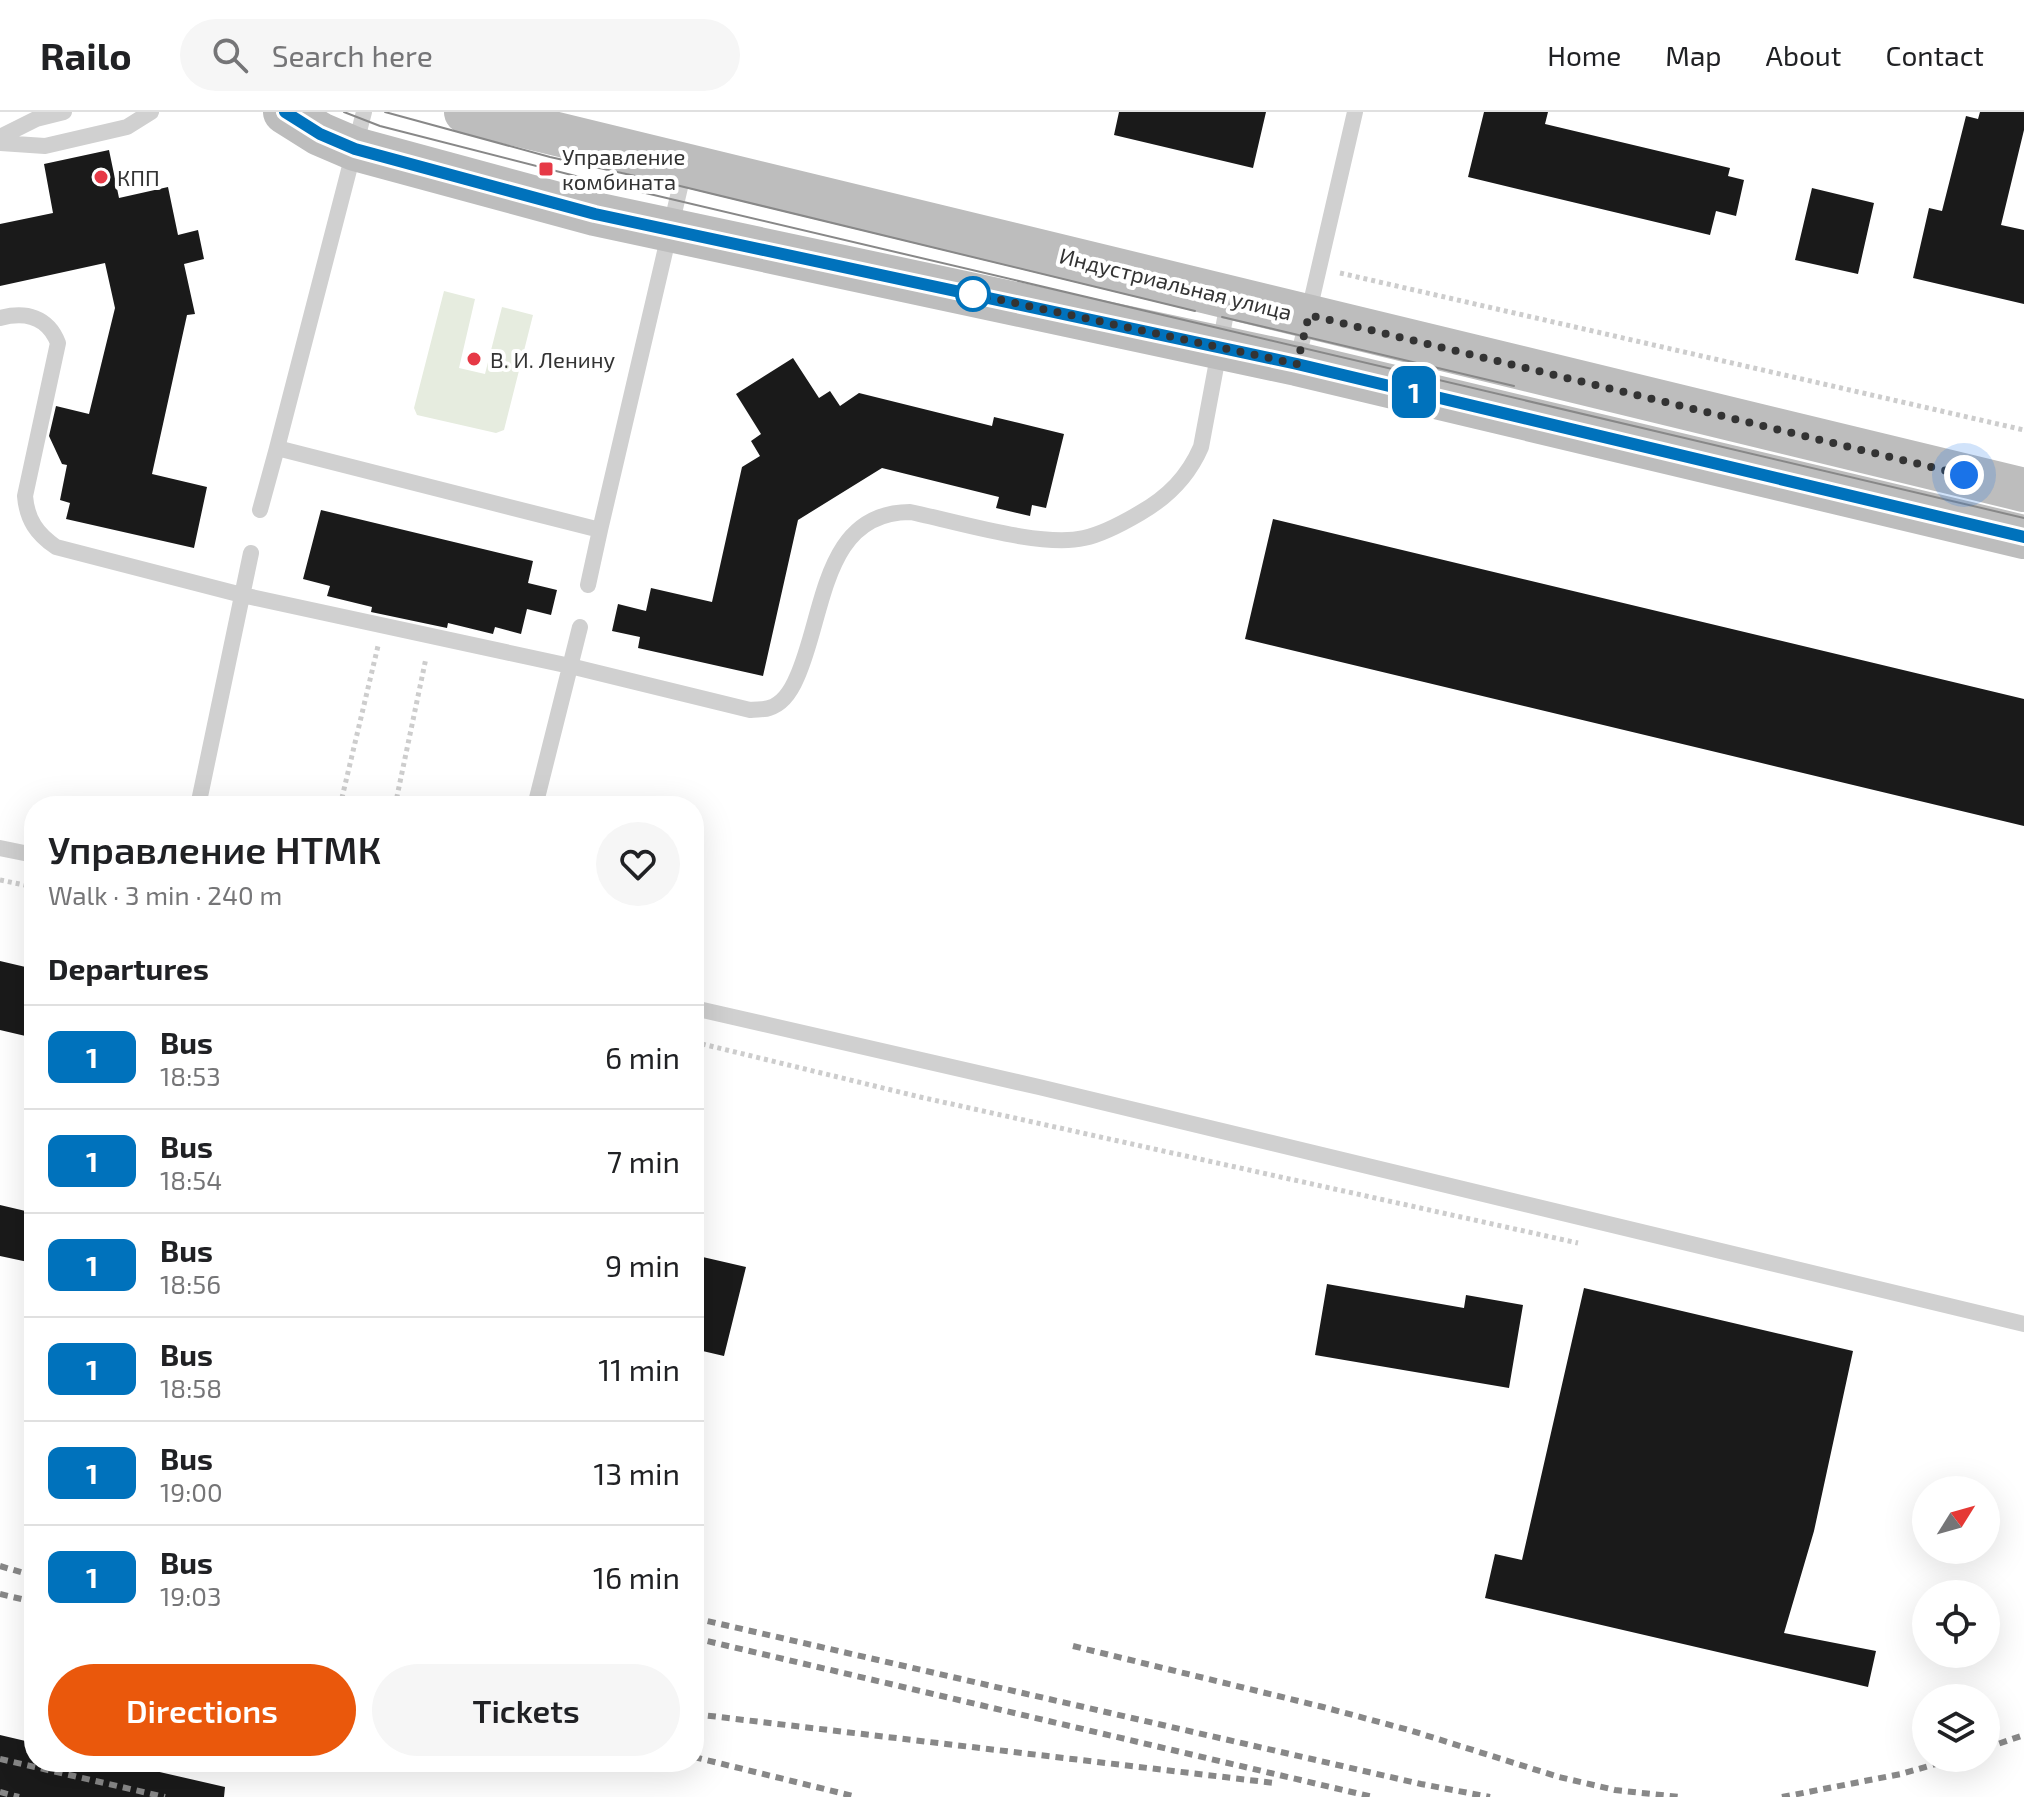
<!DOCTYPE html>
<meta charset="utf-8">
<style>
body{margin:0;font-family:"Exo 2",sans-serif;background:#f6f6f6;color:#202124;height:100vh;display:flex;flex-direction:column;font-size:30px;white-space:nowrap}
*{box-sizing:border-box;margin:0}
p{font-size:26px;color:#757577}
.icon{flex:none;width:44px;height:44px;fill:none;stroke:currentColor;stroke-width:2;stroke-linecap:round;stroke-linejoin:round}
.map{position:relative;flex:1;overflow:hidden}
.panel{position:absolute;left:24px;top:684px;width:680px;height:976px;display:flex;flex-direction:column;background:#fff;border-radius:32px;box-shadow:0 8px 32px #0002}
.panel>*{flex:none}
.badge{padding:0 16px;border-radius:12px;font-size:28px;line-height:52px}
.needle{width:52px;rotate:53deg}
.fabs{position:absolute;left:1912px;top:1364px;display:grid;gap:16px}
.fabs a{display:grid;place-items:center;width:88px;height:88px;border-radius:50%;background:#fff;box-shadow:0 8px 32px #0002;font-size:40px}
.you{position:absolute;width:40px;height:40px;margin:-20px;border:6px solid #fff;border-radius:50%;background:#1a73e8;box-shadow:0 0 0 12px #1a73e833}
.map>.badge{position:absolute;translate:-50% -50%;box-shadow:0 0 0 4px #fff}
h2{padding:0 24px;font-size:30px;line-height:72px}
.round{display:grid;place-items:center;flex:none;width:84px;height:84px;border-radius:42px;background:#f6f6f6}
.head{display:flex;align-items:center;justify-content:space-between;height:136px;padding:0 24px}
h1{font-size:38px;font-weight:600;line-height:60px}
.primary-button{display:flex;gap:16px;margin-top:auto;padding:16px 24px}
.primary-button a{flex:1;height:92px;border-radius:48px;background:#ea580c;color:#fff;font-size:32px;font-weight:600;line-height:92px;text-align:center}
.primary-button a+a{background:#f6f6f6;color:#202124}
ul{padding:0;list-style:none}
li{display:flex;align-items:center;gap:24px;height:104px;padding:0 24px;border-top:2px solid #e0e0e0}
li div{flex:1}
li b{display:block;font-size:30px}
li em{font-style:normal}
li .badge{min-width:88px;font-weight:700;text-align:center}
header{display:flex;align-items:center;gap:48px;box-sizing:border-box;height:112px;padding:0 40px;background:#fff;border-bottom:2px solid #e0e0e0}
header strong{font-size:38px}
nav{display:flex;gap:44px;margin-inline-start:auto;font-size:28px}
.search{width:560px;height:72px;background:#f6f6f6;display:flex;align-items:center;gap:20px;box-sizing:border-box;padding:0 28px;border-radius:44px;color:#757577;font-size:30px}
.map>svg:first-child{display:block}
</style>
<header>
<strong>Railo</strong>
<div class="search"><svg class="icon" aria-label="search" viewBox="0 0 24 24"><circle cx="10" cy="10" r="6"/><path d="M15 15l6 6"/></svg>Search here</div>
<nav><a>Home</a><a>Map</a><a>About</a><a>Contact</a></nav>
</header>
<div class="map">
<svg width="2024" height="1685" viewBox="0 0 2024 1685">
<rect width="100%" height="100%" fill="#fff"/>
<path fill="#e6ecdf" d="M444,179L475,187L459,256L485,262L502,195L533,203L504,318L496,321L417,303L414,296Z"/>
<path fill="#1a1a1a" d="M1119,0H1266L1253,56L1114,23Z
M1484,0H1548L1545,12L1730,56L1728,64L1744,68L1736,104L1716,99L1710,123L1468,65Z
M1980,0H2024V18L2001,113L2024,118V192L1913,166L1929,96L1942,99L1966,4L1978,7Z
M109,38L119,86L168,75L178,123L198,118L204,147L184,152L195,202L187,203L152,362L207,375L194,436L66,407L70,391L60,388L67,353L62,352L49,324L56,294L89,302L115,196L105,151L0,174V112L53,101L44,52Z
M1812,76L1874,91L1858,162L1795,148Z
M793,246L819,286L830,279L840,294L859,281L992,314L994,305L1064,322L1046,396L1032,393L1030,404L996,396L999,385L882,356L798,408L763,564L638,536L640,525L612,519L618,492L646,499L651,476L712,490L742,355L760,344L751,329L761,322L736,282Z
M321,398L533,449L528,471L557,478L551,503L527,497L521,522L495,515L493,522L448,511L447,516L371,500L372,495L327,484L330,474L303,467Z
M1273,407L2024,587V714L1245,527Z
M0,849L34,857V926L0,918Z
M0,1093L34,1101V1120L28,1150L0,1144Z
M694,1143L746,1155L724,1244L694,1237Z
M1327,1172L1464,1196L1466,1183L1523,1193L1509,1276L1315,1243Z
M1584,1176L1853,1239L1814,1419L1784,1521L1876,1539L1868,1575L1485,1486L1495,1442L1522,1448Z
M0,1623L34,1631V1650H116L225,1675L224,1685H0Z"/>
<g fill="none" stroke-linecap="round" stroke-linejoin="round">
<path stroke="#cdcdcd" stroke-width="5" stroke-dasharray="4 4" stroke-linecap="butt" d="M1340,161L2024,318
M340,694L378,534
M395,694L426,546
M0,768L34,775
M694,930L920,985L1578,1131"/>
<path stroke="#d0d0d0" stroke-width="16" d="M364,0L277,336L600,418L685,54
M0,25L36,7L64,0
M0,31L45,34L127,15L151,0
M0,206C26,199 48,205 58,231L25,384C27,408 37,422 56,435L242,483L570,554L750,598C756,597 764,598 769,596C783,592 792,577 797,565C825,503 822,400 910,400C955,409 1041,436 1084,426C1103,422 1123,411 1140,401C1168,385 1188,365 1201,335L1229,185
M1297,251L1355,0
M260,398L277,336
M588,473L600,418
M198,694L251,441
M535,694L580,515
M0,736L34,743
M694,896L1039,975L2024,1212"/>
<path stroke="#bdbdbd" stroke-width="44" d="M285,0L320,22L355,37L595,102L1297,252L2024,425
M466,0L2024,378"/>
<path stroke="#888" stroke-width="2" d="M344,0L380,14L603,71L2024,406
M385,0L550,45L680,74L1195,199
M1222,205L1514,274"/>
<path stroke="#888" stroke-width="6" stroke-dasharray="8 6" stroke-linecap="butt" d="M0,1454L34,1464
M0,1482L34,1490
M694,1506L1421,1672L1490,1685
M694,1526L1373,1685
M1073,1534L1323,1595L1409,1618L1559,1665L1615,1678L1679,1685
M694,1602L1274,1671
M1986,1636L2024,1623
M694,1645L857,1685
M0,1647L165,1685
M0,1680L19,1685
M1782,1685L1901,1662L1957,1646"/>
</g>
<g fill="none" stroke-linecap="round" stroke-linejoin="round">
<g stroke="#fff" stroke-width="18">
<path id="line" d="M285,0L320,22L355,37L595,102L1297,252L2024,425"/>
</g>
<use href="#line" stroke="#0072bc" stroke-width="12"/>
<path stroke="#333" stroke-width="8" stroke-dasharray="0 14.4" d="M973,182L1297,252L1309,203L1964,363"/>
</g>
<g fill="#e63946" stroke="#fff" stroke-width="3">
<rect x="538" y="49" width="16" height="16" rx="4"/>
<circle cx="101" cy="65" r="8"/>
<circle cx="474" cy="247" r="8"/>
</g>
<circle fill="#fff" stroke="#0072bc" stroke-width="4" cx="973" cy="182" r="16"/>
<g text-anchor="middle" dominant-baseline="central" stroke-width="8" stroke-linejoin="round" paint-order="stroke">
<g font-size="22" fill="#333" stroke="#fff" text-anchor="start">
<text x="562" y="44">Управление<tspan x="562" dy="25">комбината</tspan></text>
<text x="117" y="65">КПП</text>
<text x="490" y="247">В. И. Ленину</text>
</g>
<g font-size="22" fill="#333" stroke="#fff">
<text transform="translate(1176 171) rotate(14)">Индустриальная улица</text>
</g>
</g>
</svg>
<div class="fabs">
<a><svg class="needle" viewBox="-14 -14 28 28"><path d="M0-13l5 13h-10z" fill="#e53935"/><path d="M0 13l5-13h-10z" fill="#757577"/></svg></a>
<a><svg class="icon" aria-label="locate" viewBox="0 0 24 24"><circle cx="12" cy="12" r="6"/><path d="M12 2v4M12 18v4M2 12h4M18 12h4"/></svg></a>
<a><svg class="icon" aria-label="layers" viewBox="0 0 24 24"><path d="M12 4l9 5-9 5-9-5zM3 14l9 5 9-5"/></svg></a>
</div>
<div class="you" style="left:1964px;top:363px"></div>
<b class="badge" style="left:1414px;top:280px;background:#0072bc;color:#fff">1</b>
<section class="panel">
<div class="head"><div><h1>Управление НТМК</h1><p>Walk · 3 min · 240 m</p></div><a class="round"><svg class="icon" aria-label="heart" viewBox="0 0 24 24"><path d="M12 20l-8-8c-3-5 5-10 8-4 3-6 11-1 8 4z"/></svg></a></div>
<h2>Departures</h2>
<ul>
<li><span class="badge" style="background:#0072bc;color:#fff">1</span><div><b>Bus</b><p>18:53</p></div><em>6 min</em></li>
<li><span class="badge" style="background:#0072bc;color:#fff">1</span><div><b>Bus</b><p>18:54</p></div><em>7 min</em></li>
<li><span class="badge" style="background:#0072bc;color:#fff">1</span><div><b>Bus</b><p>18:56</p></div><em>9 min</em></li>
<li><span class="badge" style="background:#0072bc;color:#fff">1</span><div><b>Bus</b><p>18:58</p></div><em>11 min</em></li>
<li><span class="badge" style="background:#0072bc;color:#fff">1</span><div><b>Bus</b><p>19:00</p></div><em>13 min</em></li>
<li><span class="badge" style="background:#0072bc;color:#fff">1</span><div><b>Bus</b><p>19:03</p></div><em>16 min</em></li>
</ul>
<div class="primary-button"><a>Directions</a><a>Tickets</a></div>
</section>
</div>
